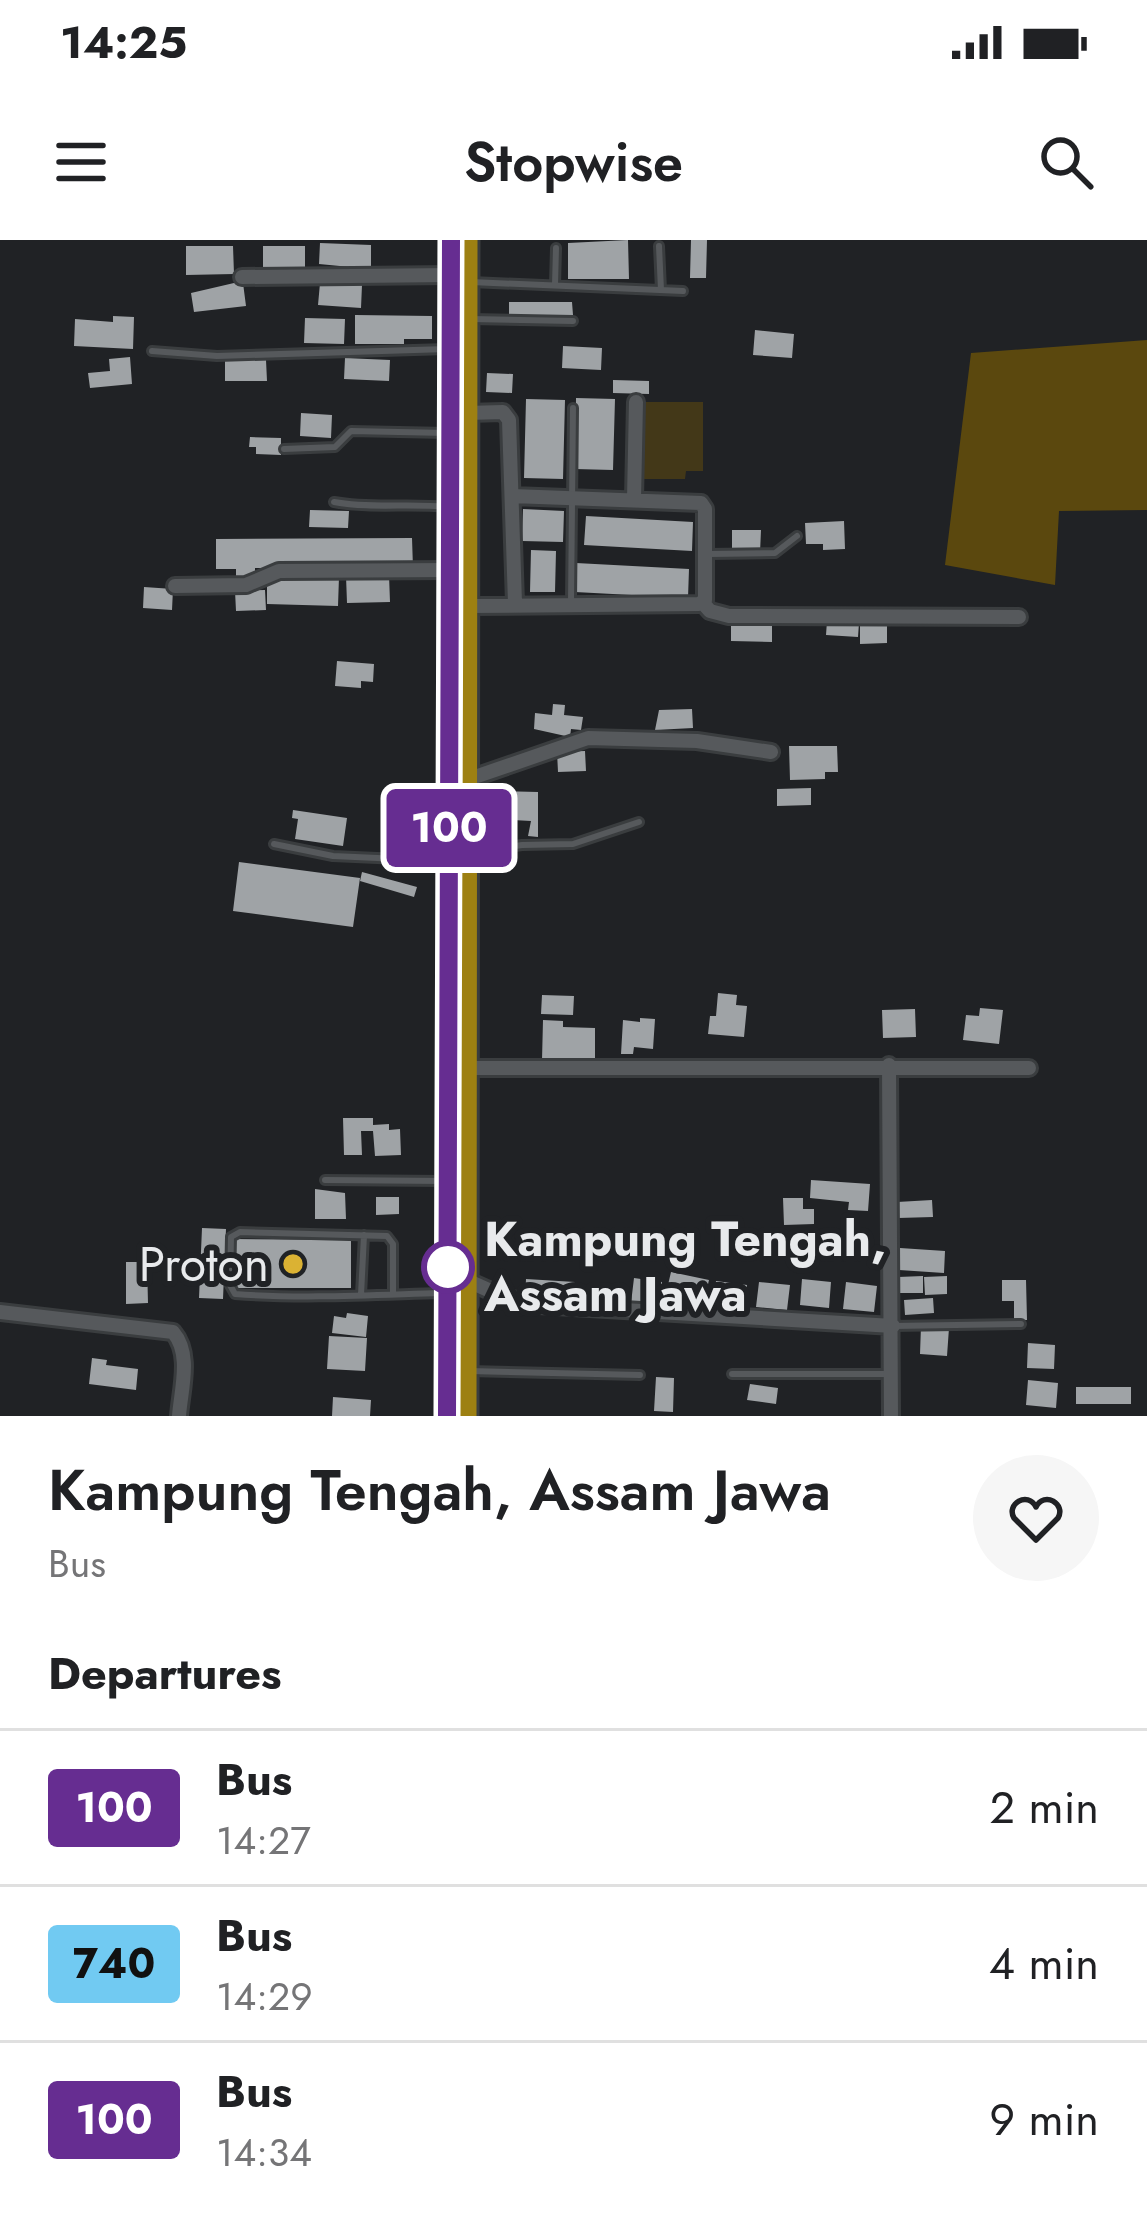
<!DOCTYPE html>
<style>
body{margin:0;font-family:Jost,sans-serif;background:#f6f6f6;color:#202124;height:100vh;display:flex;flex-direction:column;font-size:45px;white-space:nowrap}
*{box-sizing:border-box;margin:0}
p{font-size:39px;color:#757577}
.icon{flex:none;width:66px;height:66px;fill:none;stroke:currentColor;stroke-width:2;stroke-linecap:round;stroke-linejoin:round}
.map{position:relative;height:1176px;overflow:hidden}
.panel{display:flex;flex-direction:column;background:#fff;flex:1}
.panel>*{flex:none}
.badge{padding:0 24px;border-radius:9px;font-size:42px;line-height:78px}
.map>.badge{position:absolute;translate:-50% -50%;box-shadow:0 0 0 6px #fff}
h2{padding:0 48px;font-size:45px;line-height:108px}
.round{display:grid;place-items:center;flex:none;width:126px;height:126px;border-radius:63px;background:#f6f6f6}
.summary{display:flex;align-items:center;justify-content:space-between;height:204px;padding:0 48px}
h1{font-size:57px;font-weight:600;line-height:90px}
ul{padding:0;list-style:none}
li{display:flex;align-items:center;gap:36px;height:156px;padding:0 48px;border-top:3px solid #e0e0e0}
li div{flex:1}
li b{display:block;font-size:45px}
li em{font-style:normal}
li .badge{min-width:132px;font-weight:700;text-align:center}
.status{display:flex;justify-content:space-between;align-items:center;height:84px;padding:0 60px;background:#fff;direction:ltr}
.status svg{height:33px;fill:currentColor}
header{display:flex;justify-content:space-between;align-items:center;height:156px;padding:0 48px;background:#fff;font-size:54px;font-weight:600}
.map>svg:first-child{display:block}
</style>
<div class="status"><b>14:25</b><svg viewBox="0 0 49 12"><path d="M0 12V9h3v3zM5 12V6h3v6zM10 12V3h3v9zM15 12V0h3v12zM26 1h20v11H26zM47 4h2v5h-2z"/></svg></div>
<header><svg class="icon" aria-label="menu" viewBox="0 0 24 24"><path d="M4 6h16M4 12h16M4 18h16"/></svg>Stopwise<svg class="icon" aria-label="search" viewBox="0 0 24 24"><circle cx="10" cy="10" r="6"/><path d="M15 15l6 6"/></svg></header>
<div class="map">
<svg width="1147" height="1176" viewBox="0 0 1147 1176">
<rect width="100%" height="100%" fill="#202225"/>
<path fill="#433818" d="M641,162H703V231H686L685,239H642Z"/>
<path fill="#5b480e" d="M1147,100V270L1059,271L1055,345L945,325L971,113Z"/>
<path fill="#9fa3a6" d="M628,0L629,39H568V3Z
M691,0H707L706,38H690Z
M320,3L371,5V29L319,24Z
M186,6H233L234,34L186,35Z
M263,6H305V31H263Z
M234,43H243L246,66L194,72L191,53Z
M320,43L362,45L361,68L318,65Z
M509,62H572L573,75L509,76Z
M355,75L432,76V99H404V104H355Z
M113,76L134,77L133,109L74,106L75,79L113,82Z
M305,78L345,79L344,104L304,103Z
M755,90L794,94L792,118L753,115Z
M563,106L602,108L601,130L562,128Z
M130,117L132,144L90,148L88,133L110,131L109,119Z
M345,118L390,120L389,141L344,139Z
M225,120H266L267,141H225Z
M487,133L513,134L512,153L486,152Z
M613,140L649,141V154L613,153Z
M576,158L615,159L613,230L575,229Z
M526,159L565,160L563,239L524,238Z
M301,173L332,175L331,198L300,196Z
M250,197L281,198V215L256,214V207H249Z
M523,269L564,271L563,302L522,301Z
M310,270L349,271L348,288L309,287Z
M586,276L693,282L692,311L584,305Z
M844,281L845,309L823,310V304H806L805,283Z
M732,290H761L760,313L732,312Z
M412,298L413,328H255V338H236V329H216V299Z
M531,310L556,311L555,352H530Z
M576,323L689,329L688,358L575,352Z
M267,335L339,337L338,366L267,364Z
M389,335L390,362L347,363L346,336Z
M144,347L173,349L172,370L143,368Z
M265,350L266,370L236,371L235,351Z
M827,381L859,383L858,397L826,395Z
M887,382V403L860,404V383Z
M731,384L772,385V402L731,401Z
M337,421L374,424L373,442L361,441V448L335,446Z
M553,464L565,465L564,475L583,477L581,490L571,489L570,497L534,489L535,473L552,475Z
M692,469L693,488L655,490L659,470Z
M789,506H837L838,532H825V539L790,540Z
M585,511L586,531L558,532L557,512Z
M811,548V565L777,566V549Z
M497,551L538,552V597L528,596L531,581L496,579Z
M293,570L347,578L343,606L295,599L298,579L292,578Z
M399,571L433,573L432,598L422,597V602L398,600Z
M239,622L360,638L353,687L233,671Z
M362,632L417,647L414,657L360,641Z
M718,753L737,755L736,765L747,766L744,797L708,794L710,776H716Z
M542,755L574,756L573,775L541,774Z
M980,768L1003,770L999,804L963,800L966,775L979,776Z
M915,769L916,797L883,798L882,770Z
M640,778L655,779L653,809L634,807L633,814H621L623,780L640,782Z
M543,780L563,781V787L595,788V821L542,820Z
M343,878H373V885L389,884V890L400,889L401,915L375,916L373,891H361L362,915H344Z
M811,940L870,944L868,971L848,970L849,962L810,958Z
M315,949L345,953L346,979H315Z
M376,957H399V974L376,975Z
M783,958H803V969H814V984L784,985Z
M932,960L933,977L898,978L897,962Z
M202,988L226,989L223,1059L199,1058Z
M234,999L351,1000V1048H234Z
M900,1008L945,1011L944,1033L899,1030Z
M126,1022H147L148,1063L126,1064Z
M671,1032L709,1040L702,1070L664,1062Z
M923,1036V1053H899L898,1037Z
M947,1036V1054L925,1055L924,1037Z
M634,1038L662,1042L659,1067L631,1063Z
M526,1039L575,1042L574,1063L525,1060Z
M802,1039L831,1042L829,1068L800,1065Z
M1002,1040H1026L1027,1080H1014V1061H1002Z
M716,1041L747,1045L744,1067L713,1064Z
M759,1042L790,1045L787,1070L756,1067Z
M846,1042L877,1046L874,1072L843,1069Z
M933,1058L934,1073L905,1075L904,1060Z
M347,1073L368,1076L366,1097L332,1093L334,1076L346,1078Z
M921,1086L949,1088L947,1116L920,1114Z
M329,1096L367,1098L365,1131L327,1129Z
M1028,1103L1055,1105L1054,1129L1027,1128Z
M92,1118L107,1120L106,1125L138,1129L136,1150L89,1144Z
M656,1137L674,1138L673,1172L654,1171Z
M1028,1140L1058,1143L1056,1168L1026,1165Z
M750,1144L778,1148L776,1164L747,1160Z
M1076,1147H1131V1164H1076Z
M333,1157L371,1160L370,1176H332Z"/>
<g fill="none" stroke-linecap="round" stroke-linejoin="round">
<g stroke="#3a3d3f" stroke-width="12">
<path id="service" d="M659,6L661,50
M471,42L683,51
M555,45L556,8
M471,79L573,81
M152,111L217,116L447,109
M284,209L335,207L351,191L447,193
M334,262C373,269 408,263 447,267
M709,314L775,313L797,296
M571,362L573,168
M274,604L333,616L443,621
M473,612L522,605L573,604L639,582
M325,940L445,941
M393,1054V1004L387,996L240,992L231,997L230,1045L235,1054C303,1059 372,1055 440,1053
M361,1055L364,995
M893,1086L1021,1084
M469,1131L640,1135
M732,1134H887"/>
</g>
<g stroke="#3a3d3f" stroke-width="20">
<path id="minor" d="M242,37L451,35
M467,173L503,172L509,180L515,363
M634,259L636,162
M175,346L246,345L279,331L450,330
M702,362L710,371L729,376L1019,377
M467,366L699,364L705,360V269L701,263L512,256
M466,540L588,498L697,501L771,512
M889,825L891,1176
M466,828H1029
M466,1040L504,1057L539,1065L893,1086
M0,1072L173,1092C192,1114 181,1149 179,1176"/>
</g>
<g stroke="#3a3d3f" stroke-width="27">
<path id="trunk" d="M447,1176L451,0
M466,1176L467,0"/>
</g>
<use href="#service" stroke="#56595c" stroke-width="6"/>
<use href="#minor" stroke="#56595c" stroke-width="14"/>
<use href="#trunk" stroke="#9d8012" stroke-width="21"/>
</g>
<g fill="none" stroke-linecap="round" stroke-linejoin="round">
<g stroke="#fff" stroke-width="27">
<path id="line" d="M447,1176L451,0"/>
</g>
<use href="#line" stroke="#662d91" stroke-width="18"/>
</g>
<circle fill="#dbb233" stroke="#202225" stroke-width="4.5" cx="293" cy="1024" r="12"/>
<circle fill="#fff" stroke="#662d91" stroke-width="6" cx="448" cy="1027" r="24"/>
<g text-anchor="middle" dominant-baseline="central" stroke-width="12" stroke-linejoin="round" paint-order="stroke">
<g font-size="48" font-weight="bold" fill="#e8eaec" stroke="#202225" text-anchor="start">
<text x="484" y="999">Kampung Tengah,<tspan x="484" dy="55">Assam Jawa</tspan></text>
</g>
<g font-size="48" fill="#e8eaec" stroke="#202225" text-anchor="end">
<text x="269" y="1024">Proton</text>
</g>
</g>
</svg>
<b class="badge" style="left:449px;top:588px;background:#662d91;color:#fff">100</b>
</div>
<section class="panel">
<div class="summary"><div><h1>Kampung Tengah, Assam Jawa</h1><p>Bus</p></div><a class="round"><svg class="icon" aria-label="heart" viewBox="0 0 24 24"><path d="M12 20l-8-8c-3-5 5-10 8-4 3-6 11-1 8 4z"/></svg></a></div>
<h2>Departures</h2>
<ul>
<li><span class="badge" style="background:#662d91;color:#fff">100</span><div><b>Bus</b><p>14:27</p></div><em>2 min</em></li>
<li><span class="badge" style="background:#71caf2;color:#111">740</span><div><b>Bus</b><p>14:29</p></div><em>4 min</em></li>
<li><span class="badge" style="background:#662d91;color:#fff">100</span><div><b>Bus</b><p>14:34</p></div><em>9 min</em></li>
</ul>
</section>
